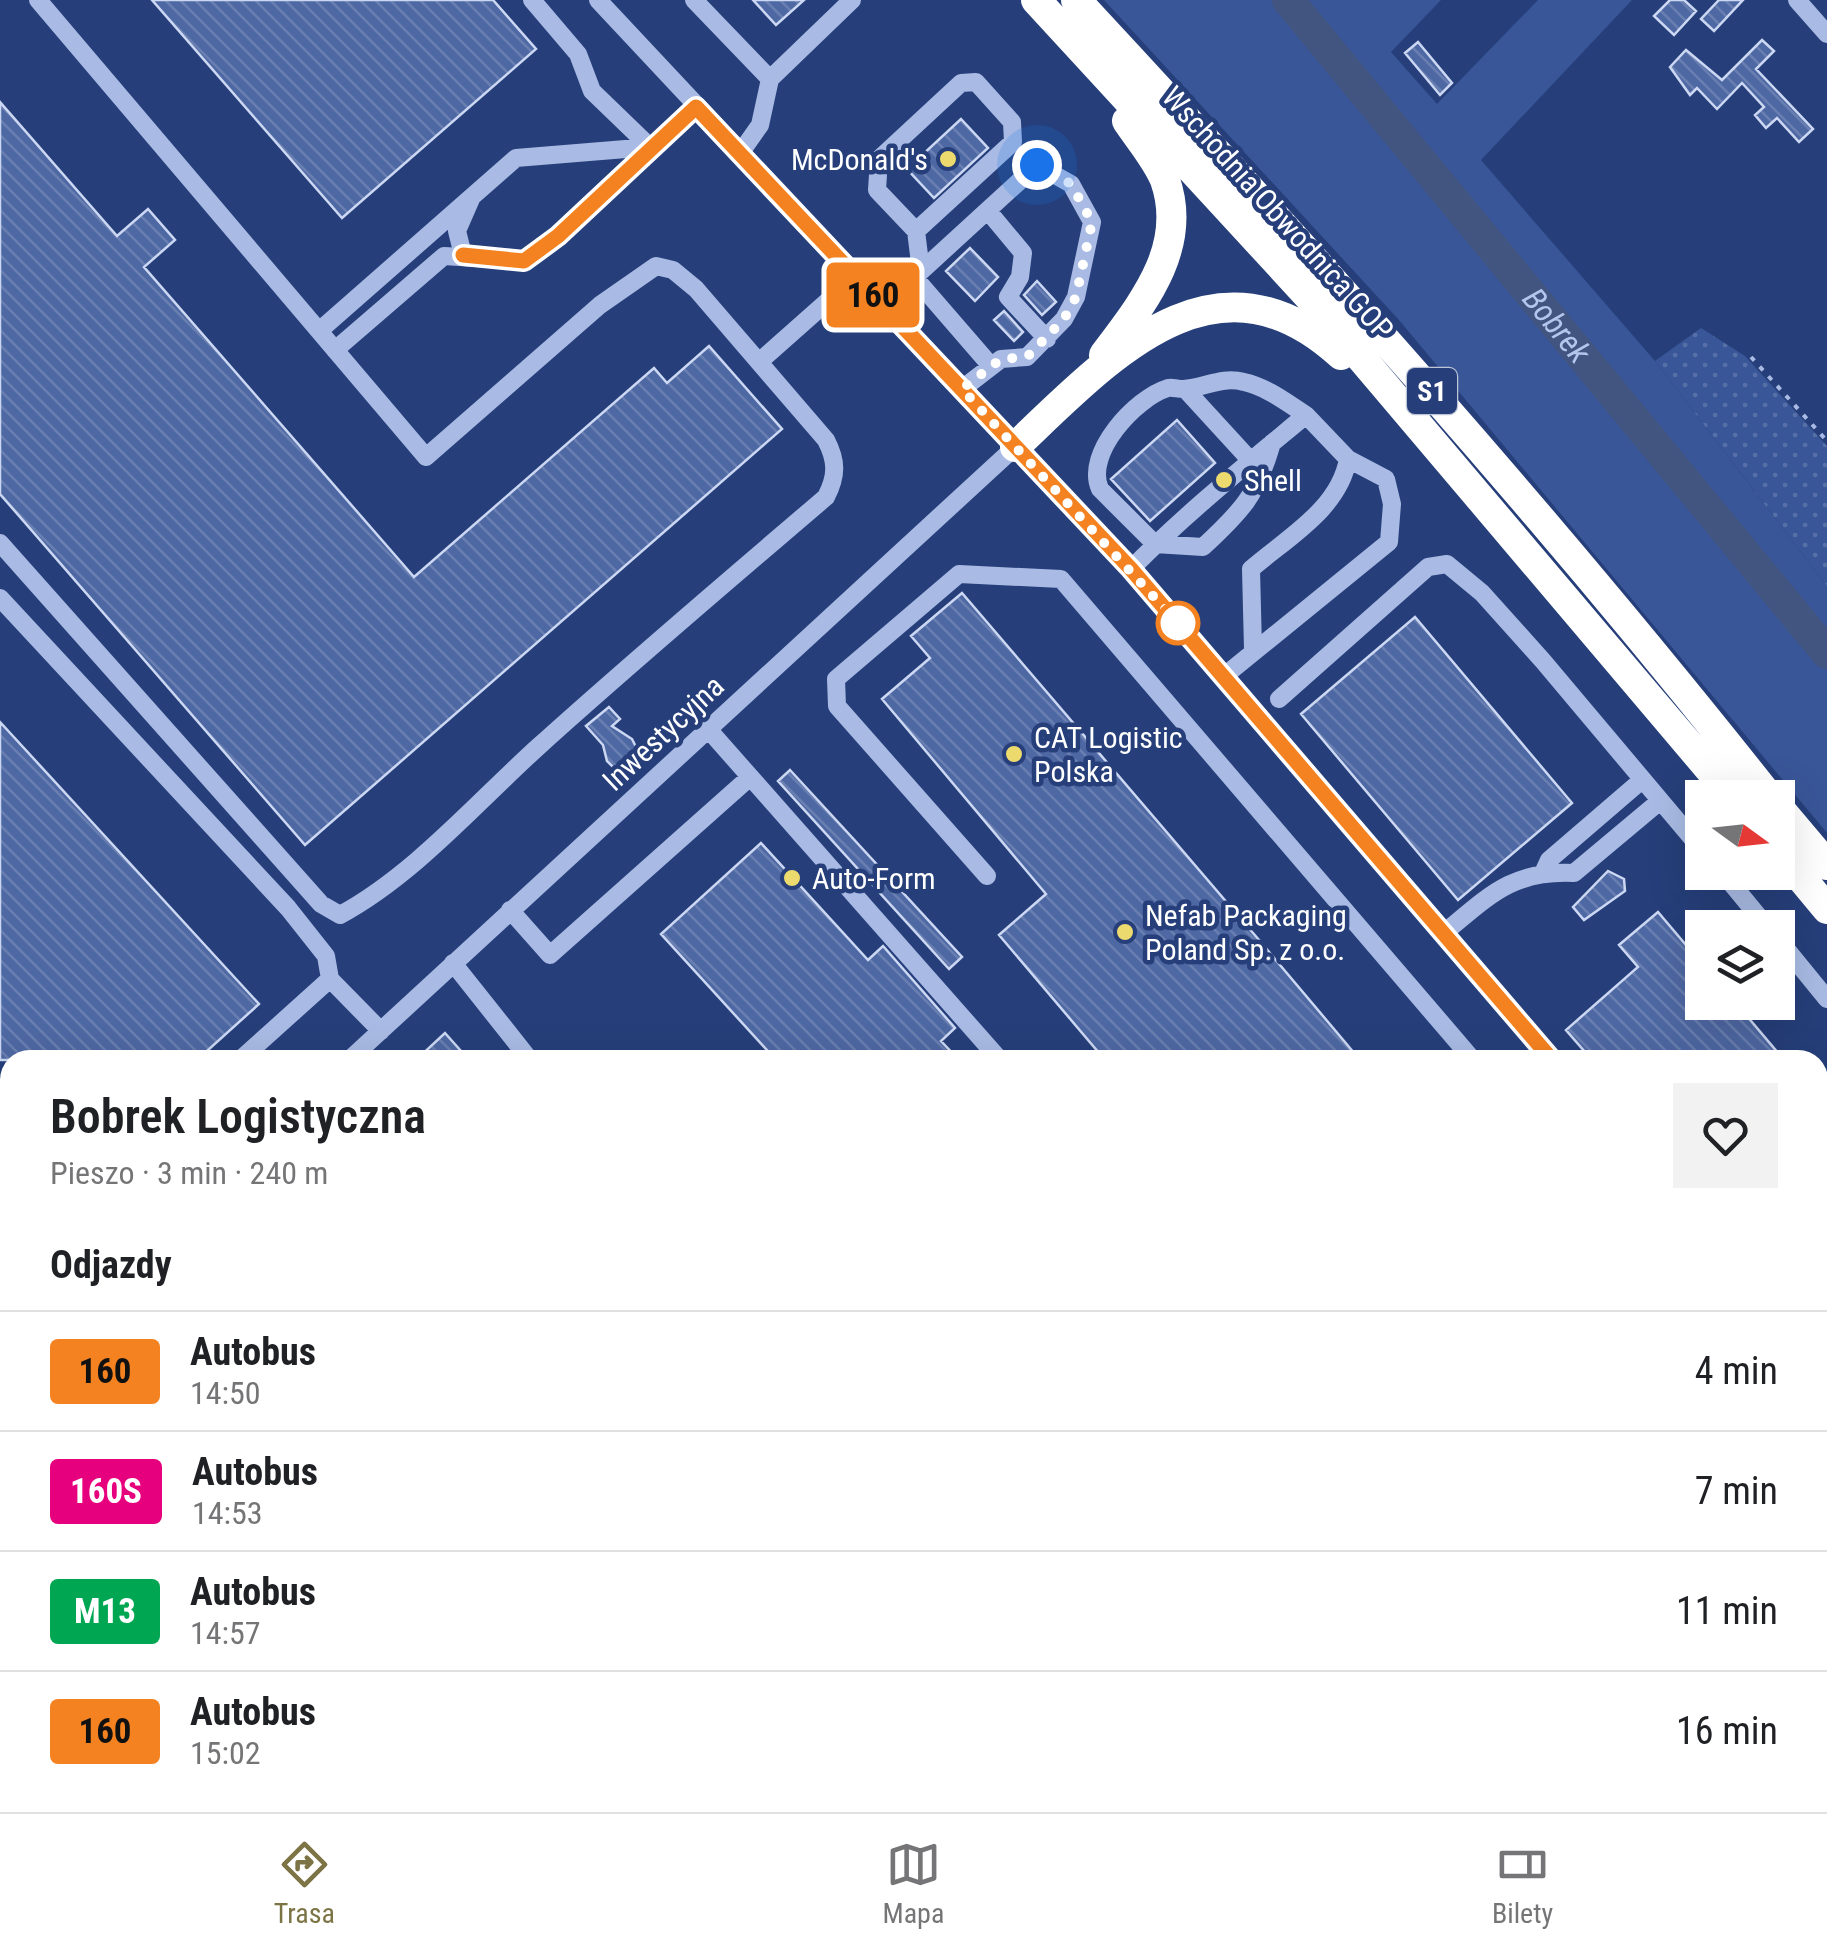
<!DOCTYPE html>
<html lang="pl">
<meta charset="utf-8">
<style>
body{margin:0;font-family:"Roboto Condensed",sans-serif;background:#f2f2f2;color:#202124;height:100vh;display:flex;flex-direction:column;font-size:38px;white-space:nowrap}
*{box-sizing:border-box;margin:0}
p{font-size:32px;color:#757577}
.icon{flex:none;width:55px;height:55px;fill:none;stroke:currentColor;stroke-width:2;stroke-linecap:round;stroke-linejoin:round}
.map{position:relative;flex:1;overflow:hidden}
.side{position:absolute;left:0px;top:1050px;width:1828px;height:762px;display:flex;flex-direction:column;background:#fff;border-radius:30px 30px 0 0;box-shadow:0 10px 40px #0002}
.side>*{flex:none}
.badge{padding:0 20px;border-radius:8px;font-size:35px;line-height:65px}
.needle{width:65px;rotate:105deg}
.tools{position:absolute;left:1685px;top:780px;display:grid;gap:20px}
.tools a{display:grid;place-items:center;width:110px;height:110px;border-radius:0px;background:#fff;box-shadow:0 10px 40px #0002;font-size:50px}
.you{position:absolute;width:50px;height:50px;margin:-25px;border:8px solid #fff;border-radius:50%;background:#1a73e8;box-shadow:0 0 0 15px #1a73e833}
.map>.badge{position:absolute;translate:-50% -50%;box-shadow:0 0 0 5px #fff}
h2{padding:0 50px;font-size:38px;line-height:90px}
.round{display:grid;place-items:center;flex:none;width:105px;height:105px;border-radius:0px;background:#f2f2f2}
.head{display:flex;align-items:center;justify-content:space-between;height:170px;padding:0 50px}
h1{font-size:48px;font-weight:600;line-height:75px}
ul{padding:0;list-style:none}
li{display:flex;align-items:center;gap:30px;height:120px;padding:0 50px;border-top:2px solid #e0e0e0}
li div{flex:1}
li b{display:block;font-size:38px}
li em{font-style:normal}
li .badge{min-width:110px;font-weight:700;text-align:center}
.menu{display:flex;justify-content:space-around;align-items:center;height:140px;border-top:2px solid #e0e0e0;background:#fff;font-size:28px;color:#757577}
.menu a{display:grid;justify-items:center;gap:5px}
.menu .on{color:#7c7445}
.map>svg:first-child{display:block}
</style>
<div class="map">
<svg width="1827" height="1812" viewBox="0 0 1827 1812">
<defs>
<pattern id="garden-dots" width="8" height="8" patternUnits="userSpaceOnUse" patternTransform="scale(2.5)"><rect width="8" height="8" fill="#395698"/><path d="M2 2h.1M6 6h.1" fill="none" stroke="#576fa7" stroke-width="1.8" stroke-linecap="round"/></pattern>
<pattern id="building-back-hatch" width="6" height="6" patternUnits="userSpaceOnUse" patternTransform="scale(2.5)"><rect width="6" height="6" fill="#4e68a3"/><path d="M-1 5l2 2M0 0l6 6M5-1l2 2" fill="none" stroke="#697fb1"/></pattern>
</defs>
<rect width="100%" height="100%" fill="#263f7a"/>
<path fill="#395698" d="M1104,0H1441L1391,52L1437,104L1538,0H1632L1481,160L1655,361L1827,586V833L1399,320Z
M1818,1412L1827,1423V1714L1818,1704Z"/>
<path fill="url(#garden-dots)" d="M1701,328L1745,356L1827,446V586L1655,361Z"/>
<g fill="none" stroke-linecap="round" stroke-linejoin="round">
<path stroke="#425581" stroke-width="32" id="s1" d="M1288,0L1827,653"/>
</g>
<path fill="url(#building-back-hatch)" stroke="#ccd8f3" stroke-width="2.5" d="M152,0H493L536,49L342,218Z
M753,0H804L776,25Z
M1670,0H1684L1696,11L1674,35L1654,16Z
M1719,0H1743L1714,31L1701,19Z
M1762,40L1774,51L1756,69L1813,129L1799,142L1777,118L1766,128L1755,115L1764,107L1742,83L1717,109L1697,88L1690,95L1670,67L1686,50L1722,80Z
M1418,42L1452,83L1440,95L1405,53Z
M0,102L117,236L148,209L175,240L144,267L414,577L654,368L667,383L709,346L782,429L305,845L0,494Z
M961,119L988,148L934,198L907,169Z
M970,248L998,277L975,301L946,271Z
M1037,281L1056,302L1042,315L1024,295Z
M1004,311L1023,332L1014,341L994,320Z
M1177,420L1215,463L1150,521L1111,479Z
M962,593L1259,940L1360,1060H1105L999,935L1046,894L882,699L930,658L911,636Z
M1415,617L1572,803L1458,900L1301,714Z
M609,707L620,719L612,726L632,739L637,749L634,760L625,767L614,768L607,761L603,745L586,726Z
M0,722L259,1004L197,1060H0Z
M790,770L962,957L949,969L778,781Z
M761,843L868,960L883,946L955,1028L941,1041L959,1060H776L661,934Z
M1608,871L1624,879L1625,891L1584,920L1573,907Z
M1658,912L1702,964V1002H1735L1784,1060H1592L1566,1030L1638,967L1619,945Z
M445,1033L469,1060H416Z"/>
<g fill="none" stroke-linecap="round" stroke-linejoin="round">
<path stroke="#a9bbe4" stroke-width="4" stroke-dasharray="5 8" stroke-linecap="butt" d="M1751,357L1827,441"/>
<path stroke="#a9bbe4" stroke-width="18" d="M532,0L578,54L592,91L650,147
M598,0L1131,569L1552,1060
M694,0L770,79
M1797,0L1827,34
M741,152L760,125L770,79L852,0
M988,211L1023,253L1020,277L1008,297L1047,339
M916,231L1013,142L1012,122L976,82L961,83L879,159L877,190L916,231L921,271
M463,255L457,231L471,199
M914,277L991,366
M883,306L1037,165L1071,184L1092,222L1076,297L1064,319L1027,357L1001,359L962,389
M319,331L516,158L650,147
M335,350L444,256L524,261L558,236L697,107
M759,362L856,276
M1185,389L1251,461
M0,543L321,904L340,915C414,875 476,803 538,747C632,662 729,580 826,497C837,476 837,461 826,440L696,289L673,270L656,266L600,305L426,457L38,0
M1131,569C1185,514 1246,465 1306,415C1287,403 1267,387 1244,382C1221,376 1205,388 1183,389C1178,389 1172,387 1168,388C1135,398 1084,454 1100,489L1155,544L1203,547C1242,511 1257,495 1272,443
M0,598L288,908L326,956L330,979
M1253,649L1251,569C1288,537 1339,509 1348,459
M1223,677L1389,542L1392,504L1386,479L1348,459L1306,415
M1279,699L1428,567L1447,564L1482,593L1543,661L1702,850
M708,729L1000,1060
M1544,871L1549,860L1642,780
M1722,872L1768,928
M987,876L837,706L836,679L959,574L1061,579L1473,1060
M510,910L550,955L749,778
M1444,933C1489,896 1512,870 1574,873L1660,801
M1778,939L1827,999
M453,963L530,1060
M240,1060L330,979L381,1031
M349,1060L1015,447
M0,1278L10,1268
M1818,1376L1827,1388
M0,1380L10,1371
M0,1486L10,1477
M1818,1539L1827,1549
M1818,1632L1827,1642
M344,1802L352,1812
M1576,1802L1585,1812
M888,1812L899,1802
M937,1812L947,1802
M1030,1812L1040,1802
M1124,1812L1134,1802
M1727,1812L1730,1802"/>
<path stroke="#fff" stroke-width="30" d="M1036,0L1313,301L1734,798
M1076,0C1316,258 1551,521 1770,798
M1104,355C1142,304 1189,248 1165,180C1157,160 1139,139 1127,121
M1015,447C1109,358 1215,240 1341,355
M1778,807L1827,865
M1778,850L1827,909"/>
</g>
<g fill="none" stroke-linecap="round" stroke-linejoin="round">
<g stroke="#fff" stroke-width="22">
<path id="line" d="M463,255L524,261L558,236L696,107L1131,569L1552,1060"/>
</g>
<use href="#line" stroke="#f58220" stroke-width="15"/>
<path stroke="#fff" stroke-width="10" stroke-dasharray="0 18" d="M1037,165L1071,184L1092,222L1076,297L1064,319L1027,357L1001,359L962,389L1178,623"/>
</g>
<g fill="#edda6e" stroke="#263f7a" stroke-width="4">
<circle cx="948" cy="159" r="10"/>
<circle cx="1224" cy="480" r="10"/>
<circle cx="1014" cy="754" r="10"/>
<circle cx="792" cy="878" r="10"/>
<circle cx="1125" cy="932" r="10"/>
</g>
<circle fill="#fff" stroke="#f58220" stroke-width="5" cx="1178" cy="623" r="20"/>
<g text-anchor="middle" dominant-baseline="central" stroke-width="9" stroke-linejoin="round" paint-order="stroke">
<rect fill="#263f7a" stroke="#bec5d7" stroke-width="2.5" x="1407" y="368" width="50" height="46" rx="8"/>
<g font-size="28" font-weight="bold" fill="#fff">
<text x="1432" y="391">S1</text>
</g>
<g font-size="30" fill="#fff" stroke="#263f7a" text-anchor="start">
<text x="928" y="159" text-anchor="end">McDonald's</text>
<text x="1244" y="480">Shell</text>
<text x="1034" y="737">CAT Logistic<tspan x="1034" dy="34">Polska</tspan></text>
<text x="812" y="878">Auto-Form</text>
<text x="1145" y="915">Nefab Packaging<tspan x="1145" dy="34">Poland Sp. z o.o.</tspan></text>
</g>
<g font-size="30" fill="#fff" stroke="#263f7a">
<text transform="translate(1278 213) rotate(48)">Wschodnia Obwodnica GOP</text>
<text transform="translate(663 733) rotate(-43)">Inwestycyjna</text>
</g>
<g font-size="32" font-style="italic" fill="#b4c6ec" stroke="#263f7a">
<text stroke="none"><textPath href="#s1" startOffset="422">Bobrek</textPath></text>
</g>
</g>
</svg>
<div class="tools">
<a><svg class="needle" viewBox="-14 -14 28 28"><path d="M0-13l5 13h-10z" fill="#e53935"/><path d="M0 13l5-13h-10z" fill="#757577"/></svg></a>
<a><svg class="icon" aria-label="layers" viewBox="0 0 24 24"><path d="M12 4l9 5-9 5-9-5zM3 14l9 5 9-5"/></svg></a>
</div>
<div class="you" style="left:1037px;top:165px"></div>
<b class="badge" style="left:873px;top:295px;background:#f58220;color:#111">160</b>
<section class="side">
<div class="head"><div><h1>Bobrek Logistyczna</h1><p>Pieszo · 3 min · 240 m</p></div><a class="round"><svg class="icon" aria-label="heart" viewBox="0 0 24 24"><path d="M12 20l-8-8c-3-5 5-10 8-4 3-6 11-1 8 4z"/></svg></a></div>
<h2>Odjazdy</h2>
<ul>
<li><span class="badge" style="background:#f58220;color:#111">160</span><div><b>Autobus</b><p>14:50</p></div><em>4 min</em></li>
<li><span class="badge" style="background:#e6007e;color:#fff">160S</span><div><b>Autobus</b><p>14:53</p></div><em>7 min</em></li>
<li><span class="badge" style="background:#00a651;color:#fff">M13</span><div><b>Autobus</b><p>14:57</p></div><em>11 min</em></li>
<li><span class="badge" style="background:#f58220;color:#111">160</span><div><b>Autobus</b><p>15:02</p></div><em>16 min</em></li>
</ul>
</section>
</div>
<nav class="menu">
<a class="on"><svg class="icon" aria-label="directions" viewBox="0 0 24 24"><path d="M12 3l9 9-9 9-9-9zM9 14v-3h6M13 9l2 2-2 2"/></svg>Trasa</a>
<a><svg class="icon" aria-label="map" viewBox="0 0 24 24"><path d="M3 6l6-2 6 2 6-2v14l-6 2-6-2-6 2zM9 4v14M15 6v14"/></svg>Mapa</a>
<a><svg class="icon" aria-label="tickets" viewBox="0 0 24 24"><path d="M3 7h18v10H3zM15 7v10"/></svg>Bilety</a>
</nav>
